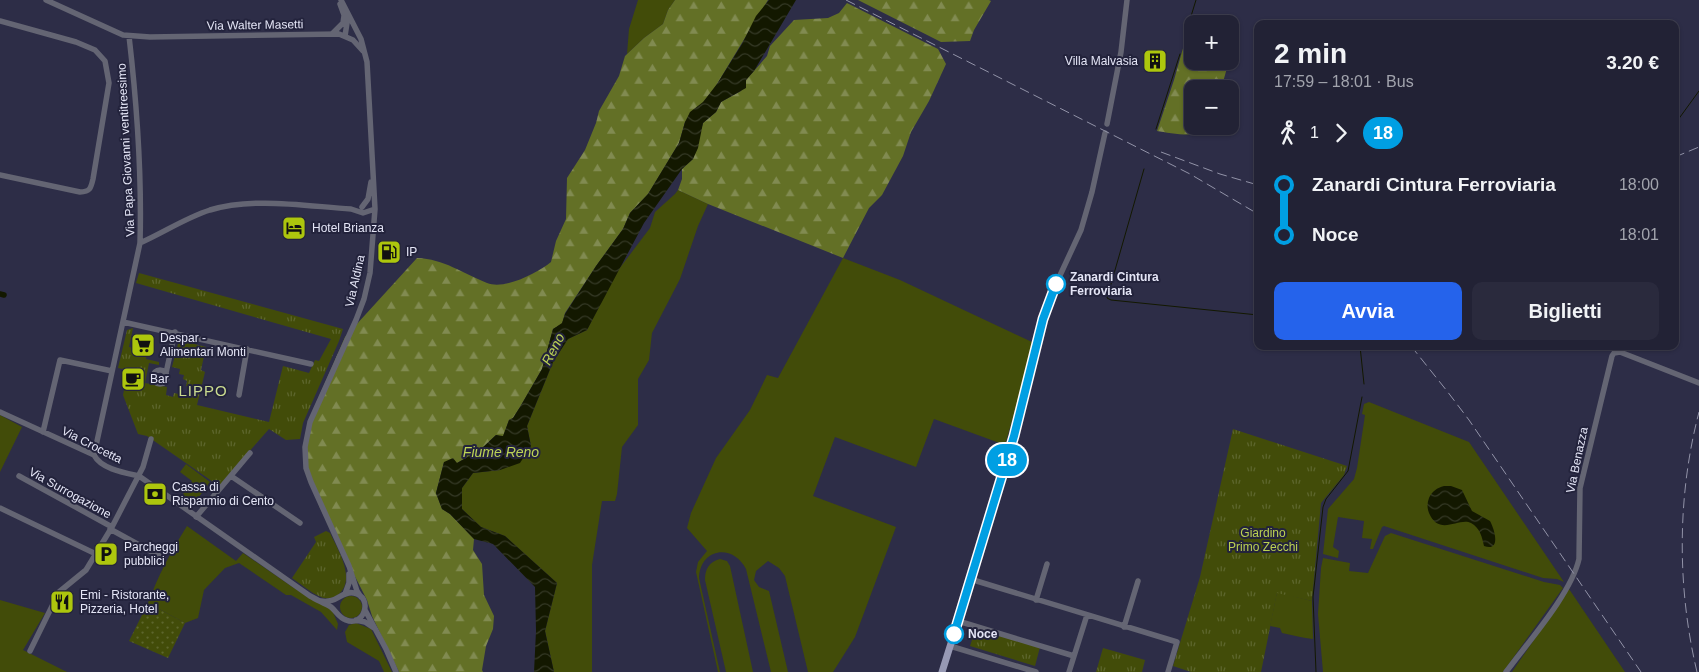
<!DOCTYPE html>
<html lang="it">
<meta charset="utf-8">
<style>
body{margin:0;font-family:Helvetica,sans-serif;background:#2a2a3d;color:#f1f3f6;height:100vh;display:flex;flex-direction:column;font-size:19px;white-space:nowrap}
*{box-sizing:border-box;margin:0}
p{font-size:16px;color:#a2a4ad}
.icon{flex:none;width:28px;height:28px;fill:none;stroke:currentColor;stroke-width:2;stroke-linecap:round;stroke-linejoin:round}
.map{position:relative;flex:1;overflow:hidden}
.details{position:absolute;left:1254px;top:20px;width:425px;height:330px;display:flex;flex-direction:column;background:#222235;border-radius:10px;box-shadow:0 1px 4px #0004,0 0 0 1px #3f3f50}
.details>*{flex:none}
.badge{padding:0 10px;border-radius:16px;font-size:18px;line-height:32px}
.tools{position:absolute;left:1184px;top:15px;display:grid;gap:10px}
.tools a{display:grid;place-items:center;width:55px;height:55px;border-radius:10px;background:#222235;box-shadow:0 1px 4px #0004,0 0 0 1px #3f3f50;font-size:25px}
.map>.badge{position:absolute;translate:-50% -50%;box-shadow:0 0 0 2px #fff}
.legs{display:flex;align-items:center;gap:8px;height:55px;padding:0 20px;font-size:16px}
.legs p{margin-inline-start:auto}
.head{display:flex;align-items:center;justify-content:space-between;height:85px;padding:0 20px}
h1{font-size:28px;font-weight:800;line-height:38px}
.button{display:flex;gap:10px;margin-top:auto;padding:10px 20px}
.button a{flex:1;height:58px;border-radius:10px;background:#2563eb;color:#fff;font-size:20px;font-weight:800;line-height:58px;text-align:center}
.button a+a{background:#2a2a3d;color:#f1f3f6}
ul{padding:0 20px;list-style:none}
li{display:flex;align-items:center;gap:18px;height:50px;font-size:19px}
li i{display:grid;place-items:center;width:8px;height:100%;margin:0 6px;background:currentColor}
li i::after{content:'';width:12px;height:12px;margin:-6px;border:4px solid;border-radius:50%;background:#222235}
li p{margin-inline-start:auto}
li:first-child i{background:linear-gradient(#0000 50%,currentColor 0)}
li:last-child i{background:linear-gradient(currentColor 50%,#0000 0)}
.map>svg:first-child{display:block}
</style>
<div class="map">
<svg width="1699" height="672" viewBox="0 0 1699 672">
<defs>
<pattern id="forest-firs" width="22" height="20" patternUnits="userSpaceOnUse" patternTransform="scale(1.25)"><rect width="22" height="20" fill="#637026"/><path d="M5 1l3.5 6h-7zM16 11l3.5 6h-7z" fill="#818b51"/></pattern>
<pattern id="park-tufts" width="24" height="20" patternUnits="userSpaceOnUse" patternTransform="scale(1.25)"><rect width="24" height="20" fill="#424c09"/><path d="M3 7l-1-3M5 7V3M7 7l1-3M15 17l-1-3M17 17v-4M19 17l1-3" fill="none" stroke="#5d662d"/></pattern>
<pattern id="garden-dots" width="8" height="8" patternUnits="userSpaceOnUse" patternTransform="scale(1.25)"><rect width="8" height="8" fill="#424c09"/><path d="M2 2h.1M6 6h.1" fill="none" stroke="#5d662d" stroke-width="1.8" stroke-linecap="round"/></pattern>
<pattern id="water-waves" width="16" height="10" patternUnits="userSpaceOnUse" patternTransform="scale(1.25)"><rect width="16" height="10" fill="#131800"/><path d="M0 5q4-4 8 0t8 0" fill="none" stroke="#353926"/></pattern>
</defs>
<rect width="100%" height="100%" fill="#2d2d47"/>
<path fill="#424c09" d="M638,0H675L668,10L663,24L644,38L627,54L629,29Z
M678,190L708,204L698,226L680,279L652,333L649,360L638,379V425L622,447L617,494L615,501H602L592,565V672H554L545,631L557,583L505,536L481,527L462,509V488L473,473L500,470L531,446L527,426L553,362L568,339L587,330L616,273L650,228L655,212L675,194Z
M843,258L900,280L1032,342L1020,393L1005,445L934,419L916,467L835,437L813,496L896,527L855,637L833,672H808L785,576L779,568L768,561L756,571L754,580L759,587L769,591L788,672H771L746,569C733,543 700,548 699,578L720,672H718L696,572L698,562L707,551L687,528L691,513L716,458L750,410L767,375L778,378Z
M1369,402L1469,442L1564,582L1557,579L1543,578L1384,526L1382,527L1373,549H1370L1372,539L1362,538L1364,521L1338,517L1333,547L1339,551L1338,558L1323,554L1328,509L1354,479L1357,468L1365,415L1362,414L1364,404Z
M0,415L22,427L0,472Z
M186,464L210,482L193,505L181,497L192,481L180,472Z
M187,526L236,561L243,553L291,586L332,610L338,624L337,630L321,612L291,595H286L239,563L225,568L204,590L198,618L185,623L148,603C158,576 171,551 187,526Z
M1391,533L1544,582L1560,585L1563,588L1503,672H1323L1318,614L1321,568L1323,558L1350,563L1349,571L1368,573L1385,536Z
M720,559L727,561L730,566L753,672H726L705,580C705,569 709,562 720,559Z
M1569,589L1625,672H1512Z
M1277,592L1312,601L1313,639C1303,638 1293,635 1282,633L1280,628L1270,626Z
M340 607a11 11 0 1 1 22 0a11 11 0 1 1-22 0Z
M0,600L45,613L23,650L67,672H0Z
M356,623L371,629L392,672H384L379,661L347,642L345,632L349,625Z"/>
<path fill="url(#forest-firs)" d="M675,0H768L717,84L709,96L685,122L679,143L648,194L630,213L623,229L596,266L565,313L562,324L553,329L542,369L520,407L513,418L509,420L503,437L496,435L480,450L457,463L444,462L436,493L442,509L450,514L474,539L473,550L482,564L484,595L494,616L493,629L486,646L482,670L483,672H399L372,616L367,600L320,508L304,464L314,408L345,337L417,258C444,259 462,273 487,283C505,290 537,273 551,262L556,241L566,219L567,178L585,150L596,123L599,111L619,76L625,56L644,38L663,24L668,10Z
M858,0H989L991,1L974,30L970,41L941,42Z
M847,3L938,49L946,64L929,101L911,132L903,156L882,195L869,208L843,258L708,204L678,190L682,179V169L693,159L703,123L716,112L721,102L741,91L746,80L767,56L770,46L794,20L828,18L839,13Z
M1191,20L1201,24H1192V61H1229L1221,89H1192V126H1210L1206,131C1195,138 1169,133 1157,131L1174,80Z"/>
<path fill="url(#park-tufts)" d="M139,273L343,329L339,341L303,423L300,439L286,440L269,429L219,486L147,436L138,434L123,395L128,370L118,368L127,330L133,328L129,347L147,351L146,359L159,362V365L149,363L145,383L167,387L166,395L173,397L174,393L192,397L194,388L186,386L187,381L183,379L184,375L179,374L180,369L172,367L179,340L206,347L201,370L205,372L197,405L269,422L283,366L309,373L315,360L319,361L331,339L136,283Z
M1233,429L1347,466L1344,475L1321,503L1312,601L1277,593L1261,672H1191L1173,666L1200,577Z
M326,531L330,533C338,550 356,578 339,594C334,598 327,600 321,597C311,593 301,584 292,578L316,542L314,537Z
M976,628L1040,647L1035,666L970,646Z
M1103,648L1145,660L1142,672H1096Z"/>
<path fill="url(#garden-dots)" d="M148,603L185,623L168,658L129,641Z"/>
<path fill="url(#water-waves)" d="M769,0H796L754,71L746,80V88L721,102L716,112L703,123L698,148L693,159L682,169L644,223L587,330L568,339L553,362L527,426L531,446L520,463L500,470L473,473L462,488V509L481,527L505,536L557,583L545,631L554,672H534L536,631L535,587L493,544L474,539L450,514L442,509L436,493L444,462L453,458L457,463L480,450L496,435L503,436L509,420L513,418L520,407L542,369L553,329L562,323L565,314L596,266L623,229L630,213L648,194L679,143L685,122L690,112L703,102L717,84L742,44L756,16Z
M1444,486H1451L1462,490L1472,511L1490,521C1495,530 1501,552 1484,546C1482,537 1480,528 1471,523C1459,517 1439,537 1429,513C1427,508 1427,503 1429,498C1432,491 1437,488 1444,486Z"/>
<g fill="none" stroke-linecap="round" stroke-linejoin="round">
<path stroke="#131800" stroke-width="1" d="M1188,26L1196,0
M1675,124L1699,91
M1156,129L1180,54
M1144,169L1107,298L1111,300L1258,315
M1360,346L1364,384
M1316,672L1313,597L1323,507L1326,499L1348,471L1362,397"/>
<path stroke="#131800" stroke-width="5.5" d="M0,294L4,295"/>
<path stroke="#646573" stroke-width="5.5" d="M46,0L123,35L150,37L339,34L353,40L363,51
M341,0L361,39L367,62L375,209L370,273L364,299L356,320L310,422L305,447L306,468L311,482L349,566L357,591L361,597
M340,4L347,23L345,36
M0,21L76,42L95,50L105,61L109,83L93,179C91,188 90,192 80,192L0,175
M332,34L343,23L344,16
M1107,124L1121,52L1127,0
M362,207L368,199L371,182
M140,243C163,233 185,218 210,210C254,197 305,206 351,209L363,213L375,209
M123,322L311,364
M153 377a7 7 0 1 1 14 0a7 7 0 1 1-14 0Z
M166,373L175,332
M239,395L247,349
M0,412L94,455C101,469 125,473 139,476L310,596C317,600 324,603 331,607C336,611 339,618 346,620C364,628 374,597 354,593C342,590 337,604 321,601
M43,432L60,360L112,371
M94,455L140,243C142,174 137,105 129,36
M19,476L112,527
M231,476L300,523
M0,508L96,554
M196,517L250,453
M110,529L163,558
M970,579L1177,642L1168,672
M345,594L349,583V574
M1036,600L1047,564
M365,610L386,649L396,672
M356,620L365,622L374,628
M1124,627L1138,581
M950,646L1036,672
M30,651L59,592L86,570L112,527L143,467L151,439
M1074,656L958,621L1014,436L1043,319L1056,284L1081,230L1092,192L1105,133
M1069,672L1087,615
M1506,672C1528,642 1571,594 1579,559L1580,488L1612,356L1614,353L1620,352L1699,383"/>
<path stroke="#9799b4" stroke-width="7" d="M942,672L958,621"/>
<path stroke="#9293a8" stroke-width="1" stroke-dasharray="10 5" stroke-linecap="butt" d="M846,0L1190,174L1258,214
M1161,152L1220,174L1258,185
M1675,157L1699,147
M1411,346L1447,391L1469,420L1641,672
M1697,672C1677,588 1677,496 1699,412"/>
</g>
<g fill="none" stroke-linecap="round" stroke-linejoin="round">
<g stroke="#fff" stroke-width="11">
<path id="line-1" d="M954,634L1014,436L1043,319L1056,284"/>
</g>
<use href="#line-1" stroke="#009fe3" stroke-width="8"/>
</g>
<defs>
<g id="building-square" transform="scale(1.25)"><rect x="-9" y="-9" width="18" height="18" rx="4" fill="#adc60d" stroke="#23233c"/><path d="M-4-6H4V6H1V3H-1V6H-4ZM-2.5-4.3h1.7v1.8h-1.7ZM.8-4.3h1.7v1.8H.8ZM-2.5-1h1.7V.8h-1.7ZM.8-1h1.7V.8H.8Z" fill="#111"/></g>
<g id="hotel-square" transform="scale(1.25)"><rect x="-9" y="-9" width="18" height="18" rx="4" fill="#adc60d" stroke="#23233c"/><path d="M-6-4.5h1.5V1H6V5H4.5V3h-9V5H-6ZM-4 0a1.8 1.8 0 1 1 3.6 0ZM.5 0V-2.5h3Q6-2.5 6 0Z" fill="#111"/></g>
<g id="fuel-square" transform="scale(1.25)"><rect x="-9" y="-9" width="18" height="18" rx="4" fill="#adc60d" stroke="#23233c"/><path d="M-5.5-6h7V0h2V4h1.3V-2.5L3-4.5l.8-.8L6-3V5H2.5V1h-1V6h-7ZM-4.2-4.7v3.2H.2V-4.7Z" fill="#111"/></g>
<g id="supermarket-square" transform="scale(1.25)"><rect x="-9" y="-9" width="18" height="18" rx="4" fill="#adc60d" stroke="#23233c"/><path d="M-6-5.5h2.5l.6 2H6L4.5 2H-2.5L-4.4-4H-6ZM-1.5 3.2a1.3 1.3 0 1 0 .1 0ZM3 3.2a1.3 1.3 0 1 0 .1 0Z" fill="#111"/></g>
<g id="cafe-square" transform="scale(1.25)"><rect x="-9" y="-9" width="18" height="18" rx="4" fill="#adc60d" stroke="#23233c"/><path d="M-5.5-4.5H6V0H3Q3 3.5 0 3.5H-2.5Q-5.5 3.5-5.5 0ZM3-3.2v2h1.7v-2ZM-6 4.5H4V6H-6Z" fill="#111"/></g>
<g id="bank-square" transform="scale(1.25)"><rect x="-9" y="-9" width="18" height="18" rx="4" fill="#adc60d" stroke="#23233c"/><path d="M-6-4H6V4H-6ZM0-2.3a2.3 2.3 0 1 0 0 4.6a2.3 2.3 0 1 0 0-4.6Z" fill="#111"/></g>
<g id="parking-square" transform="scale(1.25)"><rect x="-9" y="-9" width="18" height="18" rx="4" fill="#adc60d" stroke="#23233c"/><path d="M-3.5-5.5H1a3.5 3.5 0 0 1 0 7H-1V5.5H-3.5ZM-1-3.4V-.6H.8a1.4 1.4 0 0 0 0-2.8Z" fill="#111"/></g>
<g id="restaurant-square" transform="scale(1.25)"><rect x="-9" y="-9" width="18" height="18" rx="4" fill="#adc60d" stroke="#23233c"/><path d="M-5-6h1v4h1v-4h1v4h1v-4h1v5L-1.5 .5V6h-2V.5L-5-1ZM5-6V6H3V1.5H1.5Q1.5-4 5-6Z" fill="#111"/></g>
</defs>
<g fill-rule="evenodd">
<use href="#building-square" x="1155" y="61"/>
<use href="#hotel-square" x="294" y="228"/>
<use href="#fuel-square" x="389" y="252"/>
<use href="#supermarket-square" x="143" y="345"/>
<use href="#cafe-square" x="133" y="379"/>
<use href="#bank-square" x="155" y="494"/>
<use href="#parking-square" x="106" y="554"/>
<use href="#restaurant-square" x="62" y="602"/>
</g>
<g fill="#fff" stroke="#009fe3" stroke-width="2.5">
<circle cx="1056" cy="284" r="9"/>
<circle cx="954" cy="634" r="9"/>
</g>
<g text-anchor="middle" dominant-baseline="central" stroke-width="4" stroke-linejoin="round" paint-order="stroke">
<g font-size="12" fill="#e4e5f6" stroke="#23233c">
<text transform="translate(255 25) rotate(-1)">Via Walter Masetti</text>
<text transform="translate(126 150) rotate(-93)">Via Papa Giovanni ventitreesimo</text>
<text transform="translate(355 281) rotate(-77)">Via Aldina</text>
<text transform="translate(92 445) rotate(27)">Via Crocetta</text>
<text transform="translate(1577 460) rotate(-78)">Via Benazza</text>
<text transform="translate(70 493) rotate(29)">Via Surrogazione</text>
</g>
<g font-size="12" fill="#e4e5f6" stroke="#23233c" text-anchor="start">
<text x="1138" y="61" text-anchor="end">Villa Malvasia</text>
<text x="312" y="228">Hotel Brianza</text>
<text x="406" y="252">IP</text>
<text x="160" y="338">Despar -<tspan x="160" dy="14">Alimentari Monti</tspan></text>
<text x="150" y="379">Bar</text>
<text x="172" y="487">Cassa di<tspan x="172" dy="14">Risparmio di Cento</tspan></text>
<text x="124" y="547">Parcheggi<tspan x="124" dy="14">pubblici</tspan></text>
<text x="80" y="595">Emi - Ristorante,<tspan x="80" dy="14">Pizzeria, Hotel</tspan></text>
</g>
<g font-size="12" font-weight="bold" fill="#e4e5f6" stroke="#23233c" text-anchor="start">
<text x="1070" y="277">Zanardi Cintura<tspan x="1070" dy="14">Ferroviaria</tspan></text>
<text x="968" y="634">Noce</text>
</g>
<g font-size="12" fill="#bbd152" stroke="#23233c">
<text x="1263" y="533">Giardino<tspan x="1263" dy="14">Primo Zecchi</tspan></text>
</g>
<g font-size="14" font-style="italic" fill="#bdd455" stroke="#23233c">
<text transform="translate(553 349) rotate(-63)">Reno</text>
<text x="501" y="452">Fiume Reno</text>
</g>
<g font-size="15" letter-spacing="1" fill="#cbdc90" stroke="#23233c">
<text x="203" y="390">LIPPO</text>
</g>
</g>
</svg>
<div class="tools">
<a>+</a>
<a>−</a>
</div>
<b class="badge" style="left:1007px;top:460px;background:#009fe3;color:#fff">18</b>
<section class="details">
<div class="head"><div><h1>2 min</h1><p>17:59 – 18:01 · Bus</p></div><b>3.20 €</b></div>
<div class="legs"><svg class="icon" aria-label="walk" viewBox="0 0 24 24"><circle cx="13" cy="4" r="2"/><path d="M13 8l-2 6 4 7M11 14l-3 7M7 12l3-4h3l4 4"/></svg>1<svg class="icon" aria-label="forward" viewBox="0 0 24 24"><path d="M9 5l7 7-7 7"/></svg><b class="badge" style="background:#009fe3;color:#fff">18</b></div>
<ul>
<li><i style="color:#009fe3"></i><b>Zanardi Cintura Ferroviaria</b><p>18:00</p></li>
<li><i style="color:#009fe3"></i><b>Noce</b><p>18:01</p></li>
</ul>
<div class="button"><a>Avvia</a><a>Biglietti</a></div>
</section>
</div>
